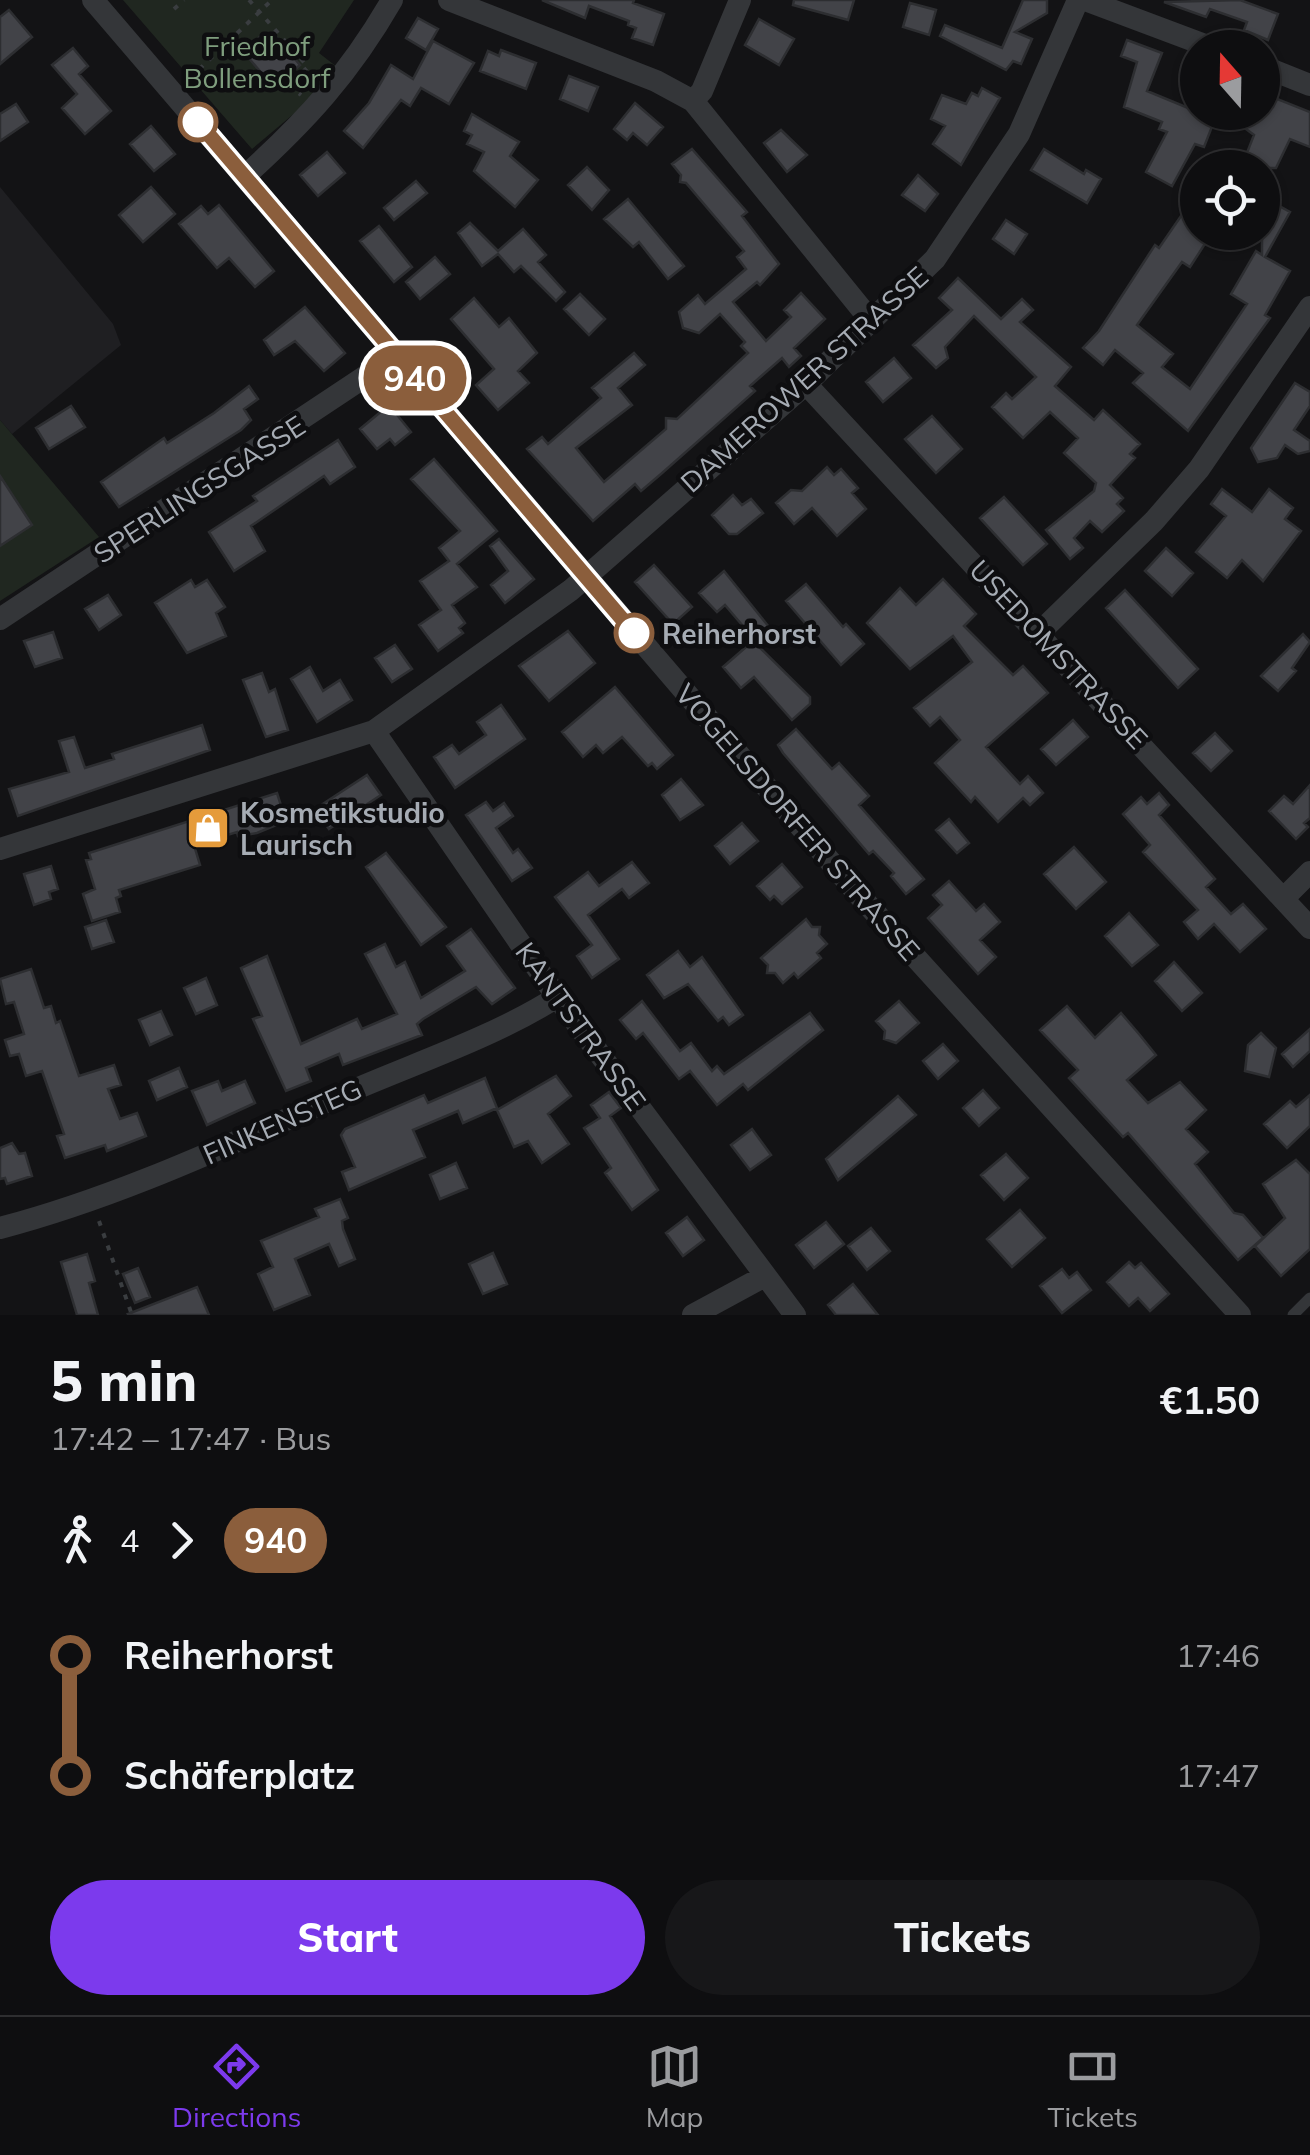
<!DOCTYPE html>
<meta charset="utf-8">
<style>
body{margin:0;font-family:Mulish,sans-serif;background:#171719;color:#f1f3f6;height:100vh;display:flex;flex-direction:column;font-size:38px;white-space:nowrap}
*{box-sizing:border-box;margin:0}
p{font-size:32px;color:#9b9c9f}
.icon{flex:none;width:55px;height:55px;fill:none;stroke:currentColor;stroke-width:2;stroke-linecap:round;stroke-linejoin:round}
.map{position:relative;height:1315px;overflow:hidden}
.details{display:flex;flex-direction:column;background:#0e0e10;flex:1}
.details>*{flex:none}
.badge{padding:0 20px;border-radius:32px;font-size:35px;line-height:65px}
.needle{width:65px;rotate:340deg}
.tools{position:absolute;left:1180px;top:30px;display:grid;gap:20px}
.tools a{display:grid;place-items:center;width:100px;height:100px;border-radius:50%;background:#0e0e10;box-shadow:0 2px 8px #0004,0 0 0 2px #2e2e30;font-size:50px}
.map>.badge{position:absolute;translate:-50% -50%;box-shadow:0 0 0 5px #fff}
.legs{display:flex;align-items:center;gap:15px;height:110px;padding:0 50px;font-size:32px}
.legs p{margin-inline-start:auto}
.headline{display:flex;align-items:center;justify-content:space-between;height:170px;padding:0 50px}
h1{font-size:55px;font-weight:800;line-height:75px}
.cta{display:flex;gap:20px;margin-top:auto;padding:20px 50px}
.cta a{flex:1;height:115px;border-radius:60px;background:#7c3aed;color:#fff;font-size:40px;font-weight:800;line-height:115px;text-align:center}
.cta a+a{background:#171719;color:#f1f3f6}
ul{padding:0 50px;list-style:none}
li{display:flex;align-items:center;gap:35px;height:120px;font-size:38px}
li i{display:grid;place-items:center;width:15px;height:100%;margin:0 12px;background:currentColor}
li i::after{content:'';width:25px;height:25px;margin:-12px;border:8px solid;border-radius:50%;background:#0e0e10}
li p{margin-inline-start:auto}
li:first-child i{background:linear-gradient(#0000 50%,currentColor 0)}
li:last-child i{background:linear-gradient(currentColor 50%,#0000 0)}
.tabs{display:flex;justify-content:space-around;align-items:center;height:140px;border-top:2px solid #2e2e30;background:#0e0e10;font-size:28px;color:#9b9c9f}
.tabs a{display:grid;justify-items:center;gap:5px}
.tabs .selected{color:#7c3aed}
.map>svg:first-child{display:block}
</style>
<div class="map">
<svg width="1310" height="1315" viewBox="0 0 1310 1315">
<rect width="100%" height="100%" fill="#131315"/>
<path fill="#1f1f22" d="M0,187L113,324L121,345L12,434L0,420Z"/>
<path fill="#202720" d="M123,0H354L319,53L337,67L309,101L252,149Z
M0,420L99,537L0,601Z"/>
<path fill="#424348" stroke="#2d2e31" stroke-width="2.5" d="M542,0H634L633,3L664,14L653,45L632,38L636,28L628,25L629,21L589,6L585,18Z
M794,0H854L848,20L793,5Z
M1023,0H1047V13L1015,32L1032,39L1021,64L1013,61L1006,70L940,36L945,25L1002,48Z
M1240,0L1278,14L1268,40L1244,30L1247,22L1210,9L1206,17L1164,2Z
M910,3L936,10L929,35L903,27Z
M9,10L32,37L0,64V17Z
M418,18L438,29L426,50L406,38Z
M759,19L794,39L779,65L745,45Z
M273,33L300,65L274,88L247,56L253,51L249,46L262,35L266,39Z
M1127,40L1162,53L1147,91L1215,119L1204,147L1195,144L1172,186L1146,172L1167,132L1159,129L1162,122L1124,107L1137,62L1121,56Z
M433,41L474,63L449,104L421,88L410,106L401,100L363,148L344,131L369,103L391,65L413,79Z
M73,48L88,66L79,74L111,111L85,134L62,108L77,94L52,65Z
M501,50L536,63L526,89L480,71L488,51L499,56Z
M569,76L598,87L588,111L560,99Z
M982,88L1000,98L961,165L933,144L945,126L931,119L942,95L966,104L972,93L978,96Z
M1262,93L1310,112V147L1290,139L1276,168H1241L1254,135L1242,126L1248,112H1262Z
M635,103L663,127L647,145L633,133L627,140L614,129Z
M16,104L28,122L0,141V114Z
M472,114L519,142L510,156L538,180L515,207L474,171L484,152L467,144L472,135L464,131Z
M151,126L175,154L154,171L130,144Z
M781,130L807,155L787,172L764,143Z
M692,149L747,212L742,216L779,264L760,285L757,282L733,302L766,341L791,317L784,310L801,293L825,319L794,348L801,356L789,367L782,358L750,386L755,391L661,474L641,491L635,484L593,521L527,449L542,437L548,444L601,398L592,388L634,353L645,365L618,388L632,405L576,448L604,482L666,429V418L677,419L748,353L741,346L745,342L720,314L699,333L683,328L679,312L698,295L705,304L746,269L737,257L744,251L686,183L680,182L681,175L672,164Z
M1044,149L1084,174L1086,170L1101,179L1087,203L1031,170Z
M327,152L345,173L318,196L300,175Z
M587,167L609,190L592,210L568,185Z
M918,175L938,194L925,211L902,195Z
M416,181L427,193L394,220L384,208Z
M151,187L175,214L143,242L119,215Z
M628,199L684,266L668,279L639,242L633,247L604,219Z
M1267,199L1290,212L1265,257L1290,271L1265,315L1270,318L1188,431L1133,383L1143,373L1115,350L1103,365L1083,348L1099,331L1155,245L1159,248L1181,216L1198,227V232L1210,236L1190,267L1182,262L1137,325L1173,354L1162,367L1190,389L1247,304L1231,294L1256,251L1262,255V208Z
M219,205L274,271L255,287L229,258L217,268L179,224L201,206L208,214Z
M1006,220L1027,234L1014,254L993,239Z
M470,223L498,251L523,229L546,255L538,262L565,292L556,301L521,266L514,272L498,254L482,266L458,233Z
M379,226L412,267L394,282L360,241Z
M435,257L450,274L420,299L406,282Z
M958,278L1001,319L1022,299L1033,310L1020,322L1071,367L1055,386L1094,420L1103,410L1140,444L1130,454L1135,458L1110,485L1123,498L1117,504L1124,511L1102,532L1090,521L1074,538L1083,548L1070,559L1046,530L1094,491L1096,483L1064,453L1078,438L1050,412L1023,438L992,407L1006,393L1012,399L1036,377L974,316L945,347L948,358L936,368L913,345L952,310L939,298Z
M580,294L605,319L589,335L564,309Z
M474,298L499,327L509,318L537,353L518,371L529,383L498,410L476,385L494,369L451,319Z
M305,307L345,353L324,371L295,341L274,355L264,340Z
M894,358L911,378L883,402L866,382Z
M1295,383L1310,392V406L1294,430L1310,441V451L1298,454L1285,445L1277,458L1258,462L1251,448Z
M249,386L258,399L244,409L251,420L241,430L119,507L101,482L164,438L167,443L214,413Z
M389,405L411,432L395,445L390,439L377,449L360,429Z
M71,406L85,427L49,449L36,428Z
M932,416L962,449L936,473L905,439Z
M338,440L355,467L330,484L324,476L251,526L265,551L234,571L209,532L257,501L253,496Z
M434,459L497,531L457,564L477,587L452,605L465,623L459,628L463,633L438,651L419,625L441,610L420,581L449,561L439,548L460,531L411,479Z
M827,467L834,475L841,469L858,488L852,493L866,509L837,536L812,508L794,524L776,503L791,490L802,491Z
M0,476L32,525L0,546Z
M1222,489L1252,512L1269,489L1293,508L1285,519L1301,531L1263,581L1242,560L1227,578L1196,552L1226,516L1211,504Z
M733,495L742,505L751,499L763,513L737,534H729L712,515Z
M1004,497L1047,544L1023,565L980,518Z
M499,539L534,579L505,603L491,585L508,571L490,546Z
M1166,548L1193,573L1172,596L1145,571Z
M654,565L692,607L673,624L635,582Z
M724,571L769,627L754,639L725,605L717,612L699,593Z
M943,579L976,614L964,626L1013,675L1023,666L1048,693L986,747L1020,784L1028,776L1043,793L1030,805L1023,798L998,822L975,797L971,802L935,763L960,740L940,717L930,726L914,708L972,662L953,636L910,669L867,623L900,588L916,605Z
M191,580L195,587L207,580L225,607L216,613L226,636L187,653L155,603Z
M806,584L843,627L846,624L864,644L841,665L786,601Z
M1125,590L1198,669L1178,688L1106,608Z
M108,595L121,615L99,630L85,609Z
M568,631L595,663L549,701L519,666Z
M53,632L62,658L35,667L24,641Z
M1303,634L1310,642L1292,668L1296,671L1278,691L1261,676Z
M753,641L810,697V704L792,720L754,677L741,688L723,667Z
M395,645L412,669L392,682L375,658Z
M310,667L323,691L340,680L352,700L317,722L291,679Z
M262,673L269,692L275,689L288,730L266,737L243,680Z
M615,687L673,755L657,769L652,763L648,766L622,737L603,753L596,745L583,757L562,732Z
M501,705L525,739L455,788L434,757L452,745L459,754L486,735L477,722Z
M1073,720L1088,737L1056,765L1041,749Z
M202,725L210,750L18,816L9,789L69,772L59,741L74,737L85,768L114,759L112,754Z
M796,729L832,769L839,763L869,796L859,805L924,879L906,894L891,876L894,873L873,851L869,854L783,753L778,745Z
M1215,733L1232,751L1211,771L1193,753Z
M367,775L381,795L329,829L315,809Z
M681,779L703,805L680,820L662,795Z
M1310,785V818L1304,823L1308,827L1296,839L1269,811L1284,796L1293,804Z
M277,793L286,821L257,833L238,836L237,832L194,845L200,865L119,890L121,896L116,898L120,912L92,921L83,894L95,889L86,860L91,859L89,853Z
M1159,793L1169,805L1159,815L1215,879L1206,887L1231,914L1243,904L1266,929L1240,952L1214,924L1198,939L1184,922L1198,910L1143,852L1150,845L1123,814L1141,797L1147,804Z
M486,802L493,811L504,803L513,816L496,828L513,853L518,849L532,868L512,881L466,815Z
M949,819L969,843L957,853L936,830Z
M742,823L758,841L730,864L715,846Z
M1074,847L1106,882L1076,909L1044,874Z
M386,853L446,927L421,945L366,867Z
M632,862L649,883L629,898L622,889L588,915L619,959L592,978L577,956L592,945L555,897L588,872L599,886Z
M782,864L802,887L782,904L774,896L770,900L757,886Z
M51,866L58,889L49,892L51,899L34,905L24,874Z
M949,881L976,911L984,904L1000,922L980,940L996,957L978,974L928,918L942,905L933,895Z
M1129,913L1158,945L1132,966L1105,936Z
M806,919L812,927H820L819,935L827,944L817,953L821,958L798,978L794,973L783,983L775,973H767L768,965L761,958Z
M106,920L114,942L92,949L85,927Z
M471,929L515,988L492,1004L476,987L423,1019L417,1024L422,1035L343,1065L339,1054L306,1068L311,1081L286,1091L253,1019L262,1016L241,968L267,956L301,1044L357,1019L362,1029L397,1014L365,954L385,944L396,967L405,962L421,998L465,971L447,946Z
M678,951L690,967L702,957L743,1015L729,1025L723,1017L718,1021L688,984L664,998L647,975Z
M1174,962L1202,993L1182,1011L1155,981Z
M31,969L44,1008L51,1006L56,1023L60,1021L79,1076L114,1065L121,1085L108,1089L120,1119L137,1113L146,1136L107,1151L105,1145L65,1158L57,1136L64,1134L42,1071L26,1076L19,1054L10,1056L5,1040L24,1034L14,1002L6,1004L0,979Z
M206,978L217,1005L196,1014L184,988Z
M642,1001L680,1051L691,1043L712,1071L717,1066L724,1074L810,1013L823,1030L748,1090L743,1084L717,1105L690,1071L679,1079L643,1033L636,1039L620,1020Z
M899,1001L919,1023L896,1043L884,1039L885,1031L876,1021Z
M1067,1006L1095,1038L1121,1013L1139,1034L1156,1055L1127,1080L1148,1103L1180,1082L1206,1110L1186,1129L1208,1152L1195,1164L1234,1213L1243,1215L1263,1238L1238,1260L1128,1133L1123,1137L1069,1078L1078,1070L1040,1030Z
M161,1011L172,1035L150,1045L139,1020Z
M1310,1029V1051L1293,1067L1282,1054Z
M1261,1033L1276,1048L1269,1077L1245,1071L1248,1045Z
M943,1044L958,1061L938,1079L923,1061Z
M179,1068L187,1087L157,1100L149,1081Z
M556,1076L571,1096L548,1114L569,1144L542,1163L528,1141L514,1147L497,1110Z
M485,1078L497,1108L463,1123L458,1111L413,1130L425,1157L349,1190L342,1172L355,1167L341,1135L345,1129L424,1095L428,1103Z
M218,1081L222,1091L245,1081L255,1103L207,1125L192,1091Z
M983,1090L999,1108L979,1126L963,1108Z
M609,1092L621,1108L610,1116L658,1190L632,1210L605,1173L611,1168L584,1128L600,1118L591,1105Z
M1310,1095V1126L1287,1148L1264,1124L1290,1101L1296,1107Z
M898,1096L916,1115L838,1180L826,1159Z
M752,1129L771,1155L750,1170L731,1145Z
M12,1143L19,1154L25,1153L32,1176L7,1184L5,1178L0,1179V1148Z
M1006,1154L1028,1178L1004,1200L981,1175Z
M1296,1160L1310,1174V1249L1281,1276L1255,1246L1285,1218L1263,1184Z
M456,1163L467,1188L440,1199L430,1175Z
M340,1199L348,1218L342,1221L343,1229L355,1259L339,1266L329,1244L295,1259L310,1295L274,1310L258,1274L273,1267L261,1241L319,1217L315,1209Z
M1020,1210L1045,1238L1012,1267L987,1239Z
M687,1217L704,1240L683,1256L666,1233Z
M826,1222L844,1244L814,1268L796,1245Z
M871,1228L890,1251L867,1270L848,1246Z
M493,1253L507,1284L483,1294L469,1264Z
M87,1254L95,1281L89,1283L98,1315H77L61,1262Z
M1129,1262L1135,1268L1141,1263L1169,1294L1150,1311L1138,1298L1129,1306L1107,1282Z
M138,1268L150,1297L135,1303L123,1274Z
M1062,1269L1069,1278L1077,1272L1091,1290L1062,1313L1040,1286Z
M853,1284L878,1315H836L828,1305Z
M197,1287L209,1315H129L128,1314Z"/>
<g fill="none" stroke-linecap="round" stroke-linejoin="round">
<path stroke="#3a3d40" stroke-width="4" stroke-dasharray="5 8" stroke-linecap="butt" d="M249,0L308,67L288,85L301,95
M174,9L184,0
M190,78L272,0
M99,1221L132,1315"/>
<path stroke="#343639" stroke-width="11" d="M1293,1315L1310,1298"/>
<path stroke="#343639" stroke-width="22" d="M93,0L859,895L1240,1315
M449,0L656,81L693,101L872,322
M1085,0L1213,48
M1262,66L1310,85
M693,101L702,91L740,0
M244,177C306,121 350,73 392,0
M806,384L1310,928
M0,619L396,356
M1040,632L1154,521L1199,469L1310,307
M374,731L557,997L795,1315
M0,849L374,731L571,590L806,384L935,259L1019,134L1078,0
M1283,899L1310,872
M0,1228C122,1196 234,1142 349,1092C418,1062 494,1037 557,997
M693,1315L765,1276"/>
</g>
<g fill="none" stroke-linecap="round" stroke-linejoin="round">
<g stroke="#fff" stroke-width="22">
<path id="line-1" d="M198,122L634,633"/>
</g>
<use href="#line-1" stroke="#8b5e3c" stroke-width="15"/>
</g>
<defs>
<g id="shop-square" transform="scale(2.25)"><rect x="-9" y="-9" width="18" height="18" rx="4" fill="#e59b3b" stroke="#0e0e10"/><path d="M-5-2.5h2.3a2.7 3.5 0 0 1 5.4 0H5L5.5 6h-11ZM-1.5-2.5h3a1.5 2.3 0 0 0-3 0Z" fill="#fff"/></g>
</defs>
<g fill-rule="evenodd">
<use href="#shop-square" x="208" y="828"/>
</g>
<g fill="#fff" stroke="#8b5e3c" stroke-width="5">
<circle cx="198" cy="122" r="18"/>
<circle cx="634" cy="633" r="18"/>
</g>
<g text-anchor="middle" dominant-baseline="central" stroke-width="9" stroke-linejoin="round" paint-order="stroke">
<g font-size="28" fill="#7f9e7e" stroke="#0e0e10">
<text x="257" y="45">Friedhof<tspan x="257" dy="32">Bollensdorf</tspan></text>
</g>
<g font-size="28" fill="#a6acb4" stroke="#0e0e10">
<text transform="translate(804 379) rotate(-42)">DAMEROWER STRASSE</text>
<text transform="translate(199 489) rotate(-33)">SPERLINGSGASSE</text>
<text transform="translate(1059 654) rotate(47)">USEDOMSTRASSE</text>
<text transform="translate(798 822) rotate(49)">VOGELSDORFER STRASSE</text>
<text transform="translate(581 1026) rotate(54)">KANTSTRASSE</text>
<text transform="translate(282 1121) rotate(-24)">FINKENSTEG</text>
</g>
<g font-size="28" font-weight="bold" fill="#a6acb4" stroke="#0e0e10" text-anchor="start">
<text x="662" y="633">Reiherhorst</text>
</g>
<g font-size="28" font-weight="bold" fill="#a6acb4" stroke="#0e0e10" text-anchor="start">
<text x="240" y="812">Kosmetikstudio<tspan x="240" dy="32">Laurisch</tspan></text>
</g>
</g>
</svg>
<div class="tools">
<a><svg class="needle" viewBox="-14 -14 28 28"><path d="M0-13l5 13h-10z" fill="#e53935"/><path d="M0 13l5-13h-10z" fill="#9b9c9f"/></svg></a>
<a><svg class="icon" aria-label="locate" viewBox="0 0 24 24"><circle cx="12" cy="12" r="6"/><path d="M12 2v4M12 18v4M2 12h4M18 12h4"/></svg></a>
</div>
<b class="badge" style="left:415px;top:378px;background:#8b5e3c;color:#fff">940</b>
</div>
<section class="details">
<div class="headline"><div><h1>5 min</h1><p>17:42 – 17:47 · Bus</p></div><b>€1.50</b></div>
<div class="legs"><svg class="icon" aria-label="walk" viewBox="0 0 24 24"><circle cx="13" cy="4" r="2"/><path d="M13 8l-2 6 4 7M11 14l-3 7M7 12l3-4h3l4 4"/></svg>4<svg class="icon" aria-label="forward" viewBox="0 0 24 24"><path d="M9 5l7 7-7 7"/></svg><b class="badge" style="background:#8b5e3c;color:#fff">940</b></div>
<ul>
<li><i style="color:#8b5e3c"></i><b>Reiherhorst</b><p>17:46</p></li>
<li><i style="color:#8b5e3c"></i><b>Schäferplatz</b><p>17:47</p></li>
</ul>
<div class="cta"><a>Start</a><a>Tickets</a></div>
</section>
<nav class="tabs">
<a class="selected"><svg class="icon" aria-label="directions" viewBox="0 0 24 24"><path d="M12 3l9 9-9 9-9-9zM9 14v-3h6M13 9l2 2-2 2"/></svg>Directions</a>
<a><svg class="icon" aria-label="map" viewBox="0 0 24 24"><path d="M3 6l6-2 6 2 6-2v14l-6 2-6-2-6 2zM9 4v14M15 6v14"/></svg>Map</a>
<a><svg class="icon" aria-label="tickets" viewBox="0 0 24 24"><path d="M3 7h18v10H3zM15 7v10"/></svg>Tickets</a>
</nav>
